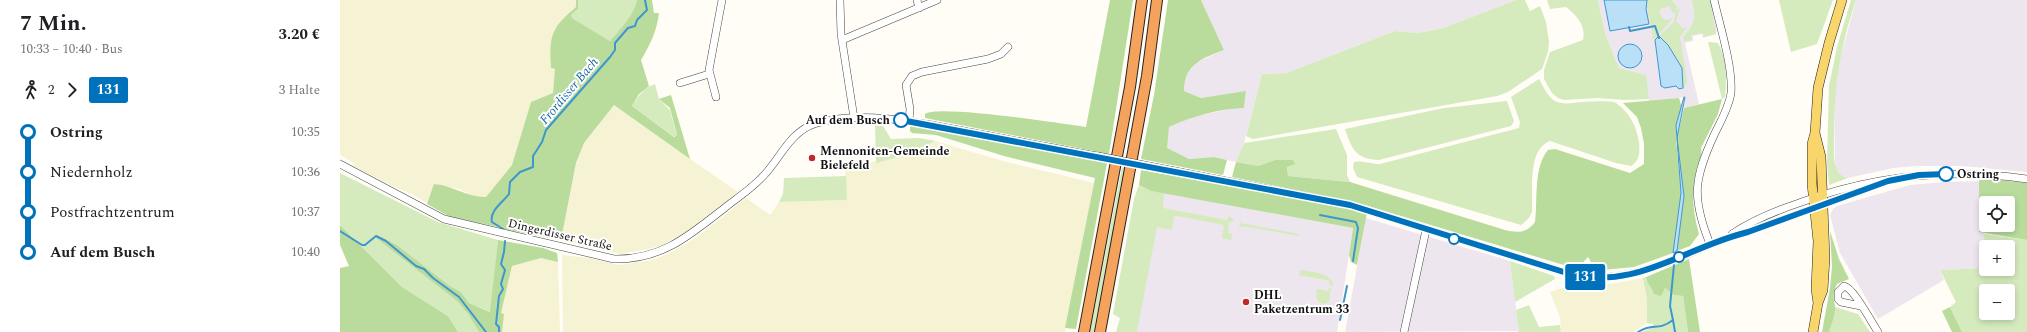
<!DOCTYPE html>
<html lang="de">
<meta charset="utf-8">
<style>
body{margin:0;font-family:Spectral,serif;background:#f6f6f6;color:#202124;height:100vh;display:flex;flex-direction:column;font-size:15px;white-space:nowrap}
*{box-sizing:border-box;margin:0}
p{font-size:13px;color:#757577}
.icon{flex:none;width:22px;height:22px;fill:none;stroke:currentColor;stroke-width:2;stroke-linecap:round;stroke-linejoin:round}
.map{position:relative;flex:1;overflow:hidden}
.panel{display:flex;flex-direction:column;background:#fff;width:340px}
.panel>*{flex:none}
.badge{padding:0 8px;border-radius:3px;font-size:14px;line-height:26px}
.fabs{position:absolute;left:1639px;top:196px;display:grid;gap:8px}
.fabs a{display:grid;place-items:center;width:36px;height:36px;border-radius:4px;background:#fff;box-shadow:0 2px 6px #0003;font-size:20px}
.map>.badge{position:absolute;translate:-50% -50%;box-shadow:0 0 0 2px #fff}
.legs{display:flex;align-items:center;gap:6px;height:44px;padding:0 20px;font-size:13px}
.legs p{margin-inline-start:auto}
.overview{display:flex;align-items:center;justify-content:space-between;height:68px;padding:0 20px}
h1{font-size:22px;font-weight:700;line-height:30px}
ul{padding:0 20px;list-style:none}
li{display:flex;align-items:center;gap:14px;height:40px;font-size:15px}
li i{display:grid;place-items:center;width:6px;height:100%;margin:0 5px;background:currentColor}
li i::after{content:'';width:10px;height:10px;margin:-5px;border:3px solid;border-radius:50%;background:#fff}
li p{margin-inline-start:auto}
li:first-child i{background:linear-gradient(#0000 50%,currentColor 0)}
li:last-child i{background:linear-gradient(currentColor 50%,#0000 0)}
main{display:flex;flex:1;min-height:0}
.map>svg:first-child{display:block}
</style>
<main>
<section class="panel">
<div class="overview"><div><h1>7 Min.</h1><p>10:33 – 10:40 · Bus</p></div><b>3.20 €</b></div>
<div class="legs"><svg class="icon" aria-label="walk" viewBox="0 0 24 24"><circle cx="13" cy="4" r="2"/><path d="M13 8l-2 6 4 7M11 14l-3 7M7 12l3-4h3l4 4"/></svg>2<svg class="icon" aria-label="forward" viewBox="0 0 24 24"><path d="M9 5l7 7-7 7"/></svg><b class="badge" style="background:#0072bc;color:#fff">131</b><p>3 Halte</p></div>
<ul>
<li><i style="color:#0072bc"></i><b>Ostring</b><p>10:35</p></li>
<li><i style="color:#0072bc"></i><span>Niedernholz</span><p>10:36</p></li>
<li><i style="color:#0072bc"></i><span>Postfrachtzentrum</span><p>10:37</p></li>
<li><i style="color:#0072bc"></i><b>Auf dem Busch</b><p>10:40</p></li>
</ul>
</section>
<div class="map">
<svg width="1687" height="332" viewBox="0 0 1687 332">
<rect width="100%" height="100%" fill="#fffdf5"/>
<path fill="#eee6ef" d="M861,0H1176L1103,28L1078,33L1055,31L946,73L922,74L902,150L896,162L874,157L848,159L826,148L829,127L854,116L891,109L904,108L906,92L861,98L844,91V82L849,71L857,62L884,50Z
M1258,0H1370L1377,29L1376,34L1363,38L1362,34L1353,36V41L1345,43L1359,104L1344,108L1345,97L1309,102L1305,75L1279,68L1265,33Z
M1516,0H1687V172L1622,166H1577L1553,168L1508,178L1501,175L1496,168L1495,160L1494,102L1500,59Z
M1639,181V231L1644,232V268L1600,270L1604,280L1538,319L1500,253L1490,215L1493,209L1497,206L1570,185L1604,182Z
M824,193L1013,228L997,332H790Z
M1026,218L1170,261L1179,331L1005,332Z"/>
<path fill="#f6f3d4" d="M0,0H236V7L227,15L211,68L216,69L213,93L191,102L172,165L146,197L136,198L119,189L95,185L87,203L72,194L54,187L13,166L14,163L0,155Z
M274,105L350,159L398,192L345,233L322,245L309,249L280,254L221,240L236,164L244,143Z
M595,141L663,161L754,183L725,332H223L222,255L249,258L279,265L313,260L332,252L357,237L406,198L430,215L439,202L506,200L505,166L557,158Z
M201,258L218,262L220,332H162L164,314L161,313L172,266Z
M1303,278L1307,300V323L1294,332H1221L1220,317L1210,292L1231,285L1233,282L1271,284Z"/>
<path fill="#d5ebbd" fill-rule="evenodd" d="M238,0H297C294,17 280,29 270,41L232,18L231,15L238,9Z
M1176,0H1185L1190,11L1200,6L1206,22L1209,42L1208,52L1202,69L1168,92L1157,96L913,139L906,136L922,74L946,73L1055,31L1078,33L1103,28Z
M1207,0H1258L1265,33L1279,68L1306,75L1309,99L1285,100L1258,98L1224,100L1218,98L1212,93L1204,79V70L1210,52L1243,40C1246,25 1237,16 1226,7L1210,9Z
M1307,0H1332L1337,7L1334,14L1329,6L1321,9L1319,12L1323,19L1328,20L1334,17L1319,34L1320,35L1334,22L1336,10L1340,8L1336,21L1342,28L1347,27L1340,37L1347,81L1343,91L1342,68L1328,45L1320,37L1315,40L1313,39L1307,7Z
M1352,0H1370L1376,34L1364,37L1363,33L1351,35L1352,40L1344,41L1343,37C1356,22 1356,19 1352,0Z
M1439,0H1493L1477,44L1451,52Z
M1511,0H1516C1500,46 1493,93 1494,141C1494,150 1493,161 1497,169C1499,174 1502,176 1508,178L1489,185L1487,162L1489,86L1497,47Z
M1368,42L1378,43C1387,59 1387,79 1385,97L1382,99Z
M1199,79C1203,86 1208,97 1215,101C1223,105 1232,103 1240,102C1247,102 1271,100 1276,103C1290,113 1296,125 1299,142C1300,152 1300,160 1291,166L1276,163L1210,141C1187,149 1193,192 1192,212L1189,218L1181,225L1017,177L1013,168L1014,162C1020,160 1032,164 1040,164L1179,128L1180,122L1171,97Z
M315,84L319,99L330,110L337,136H333L292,106C298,97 303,88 315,84Z
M1167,101L1174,121L1171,126L1039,160C1016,159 1012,150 1005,129L1104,108Z
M535,125L543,126L551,139L580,138L595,141L566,155L536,163Z
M996,129L1007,155V175L1010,182L948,176L947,166L935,160L918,166L896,162L904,143Z
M782,167L785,168L754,332H750Z
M0,173L98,222L158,240L151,312L129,303L121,292L110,286L57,245L35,237L117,301L128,314L139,332H118L108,316L62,287L0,225Z
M506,176L507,200L439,202L443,194L444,178Z
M799,185L811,191L824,193L823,208L887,220L889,216L892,218L894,222H889L888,233L892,234L891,240L882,238L884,225L837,216H834L832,230L817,227L797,332H776L780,318L773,314L794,199Z
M901,218V223L959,234V236L901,226L899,230Z
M1644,234L1687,240V332H1622L1610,307L1616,302L1600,270L1644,268ZM1646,247H1668V269H1646ZM1646,291H1668V313H1646Z
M1170,261L1214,276L1215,279L1175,302Z
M960,270C972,272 991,272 994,286L989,285L990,281L959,275Z
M1306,277V280L1312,286L1325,288L1334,295L1343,296L1348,332H1301L1313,328V324L1307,323V300L1303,278Z
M989,288H991L989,302L985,304L979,303L976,298L977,289L988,291Z
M1189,305L1199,327L1220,325L1221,332H1177L1179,331L1176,310Z
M1495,307L1518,314L1530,332H1489Z"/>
<path fill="#b9dc9c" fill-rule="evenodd" d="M236,0H238V9L231,15L232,18L270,41C280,29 294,16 297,0H312L314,13H319C317,31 310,45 301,60L309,86L299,94L292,106L334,137L337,135L330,108L319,99L331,95L350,159L274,105L244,143L236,163L221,240L163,229L161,226L158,227L110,217L87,204L94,184C114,186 129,198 146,197L172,165L191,102L213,93L215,69L211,68C209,36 211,28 236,7Z
M770,0H793L769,154L585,118V114C598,104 723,124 746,127Z
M828,0H861L884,50C863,58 844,64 844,91L861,98L906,91L904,108C878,109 853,116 829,127L827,148L849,159L874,157L887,160L883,175L801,159L814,95Z
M1339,98L1342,108L1336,125V139L1341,193L1333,253L1294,267L1252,271L1250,260L1248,257L1237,269L1018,203L892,177L896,162L918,166L935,160H953L955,164L947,167L948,176L1010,182L1165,230C1178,233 1187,233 1195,222C1198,200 1193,168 1208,150L1215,149L1290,173L1304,164V144L1301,128L1297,117L1283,103Z
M1382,99L1378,114L1361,148C1363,156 1357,164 1356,172C1351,193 1353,213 1359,234L1350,246L1337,251L1344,196L1337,138L1344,108Z
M570,126L644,138L767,163L736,329L725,328L755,178L664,156L596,135L572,133L570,131Z
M801,170L984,202L1027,213L1017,265L1011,262L1009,255L1013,228L811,191L799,185Z
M1642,178L1687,183V240L1639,232V181ZM1646,203H1668V225H1646Z
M0,225L62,287L108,316L118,332H0V268L9,266L0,245Z
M1490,231L1499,259L1509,279L1497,284C1493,293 1493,298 1495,306C1496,313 1491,325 1489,332H1482L1490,288L1492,267Z
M36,235L57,245L110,286L121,292L129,303L150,312L158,240L203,248L217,253L218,262L201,258L172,266L161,313L164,314L162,332H139L128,314L117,301L36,238Z
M1349,259L1360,332H1348L1343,296L1334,295L1325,288L1321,296L1314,294C1312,287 1306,282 1306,277Z
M1610,307L1622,332H1612L1602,311Z"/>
<path fill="#b9e0f7" stroke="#3f96cf" d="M1264,0H1307L1306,9L1309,24L1270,31Z
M1319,36L1328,45L1342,68L1343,88L1339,89L1336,86L1325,88L1321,86L1315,40Z
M1278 56a12 12 0 1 1 24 0a12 12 0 1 1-24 0Z
M1344,97H1345L1337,138L1344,196L1337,251L1333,253L1341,193L1336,125Z"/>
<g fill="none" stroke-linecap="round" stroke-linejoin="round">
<path stroke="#3f96cf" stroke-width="2" d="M1289,27L1290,31L1315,26L1319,38
M980,215L1016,222L1018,228L1013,261
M163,229L152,222C149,211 163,202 169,194L170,182L180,172L193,167V156L202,142L206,130L270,57L275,50V43L288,28L295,26L297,20L307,10L305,0
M0,231L22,245H25L36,236L46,241L76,266L84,269L93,278L119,297L146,332
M1000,320L1007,286
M1333,320L1335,332
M159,332V327L156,324L159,296L163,289L161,284L165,270L161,264L164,252L165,241
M1298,332C1314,322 1317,332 1333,320L1330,306L1334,265"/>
<g stroke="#444" stroke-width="8">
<path id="minor" d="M500,0L501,34L514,118
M577,0L579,8
M502,40L597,0
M340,83L369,74
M376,97L369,70L382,0
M569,121L570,109L566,85L572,76L582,72L648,59L661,54L668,47
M0,164L104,219L274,259C323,260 351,234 387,206C400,196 415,186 426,173C441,156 451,132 474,124C519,108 592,125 639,134C678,141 718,149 758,156
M809,166L1010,205L1227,273C1294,291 1346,248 1408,232L1548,181
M1392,234C1413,220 1435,211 1459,203C1532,176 1610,168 1687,179
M1370,244C1351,197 1354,178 1375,133C1381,121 1389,107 1391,93C1393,67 1380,26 1374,0
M1521,306L1501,302L1498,299V292L1504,286C1513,287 1532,323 1538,332
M1064,332L1086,230"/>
</g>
<g stroke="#222" stroke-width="10">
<path id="major" d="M1478,303L1476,289L1478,241L1472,184V144L1475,133L1478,88L1489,43L1502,0
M1473,332L1478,303L1483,290L1485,258L1481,157L1475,133"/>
</g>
<g stroke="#222" stroke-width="12">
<path id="highway" d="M744,332L790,87L802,0
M760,332L807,76L817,0"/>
</g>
<use href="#minor" stroke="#fff" stroke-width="7"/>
<use href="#major" stroke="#f9d66b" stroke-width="9"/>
<use href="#highway" stroke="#f5a25d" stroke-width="10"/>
<g stroke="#444" stroke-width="8" stroke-linecap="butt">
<path id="minor-bridge" d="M758,156L809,166"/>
</g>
<use href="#minor-bridge" stroke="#fff" stroke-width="7"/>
</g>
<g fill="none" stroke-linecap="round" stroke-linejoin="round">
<g stroke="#fff" stroke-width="9">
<path id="line-1" d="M561,120L1010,205L1227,273C1295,292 1345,247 1408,232L1548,181L1579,175L1606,174"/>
</g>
<use href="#line-1" stroke="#0072bc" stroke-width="6"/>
</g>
<g fill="#fff" stroke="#0072bc" stroke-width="2">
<circle cx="561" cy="120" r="7"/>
<circle cx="1606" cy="174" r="7"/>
<circle cx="1114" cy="239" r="5"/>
<circle cx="1339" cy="257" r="5"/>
</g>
<g fill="#c4262e" stroke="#fff" stroke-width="1.5">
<circle cx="472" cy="158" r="4"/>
<circle cx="906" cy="302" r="4"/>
</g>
<g text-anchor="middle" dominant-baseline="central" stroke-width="4" stroke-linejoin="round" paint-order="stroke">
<g font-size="12" font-weight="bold" fill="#111" stroke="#fff" text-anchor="end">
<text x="550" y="120">Auf dem Busch</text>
<text x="1617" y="174" text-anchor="start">Ostring</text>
</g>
<g font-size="12" font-weight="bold" fill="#111" stroke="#fff" text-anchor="start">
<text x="480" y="151">Mennoniten-Gemeinde<tspan x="480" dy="14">Bielefeld</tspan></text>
<text x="914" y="295">DHL<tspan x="914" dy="14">Paketzentrum 33</tspan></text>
</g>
<g font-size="12" fill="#111" stroke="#fff">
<text transform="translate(220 235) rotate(13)">Dingerdisser Straße</text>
</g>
<g font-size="13" font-style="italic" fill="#1768a6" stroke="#fff">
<text transform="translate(229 91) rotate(-50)">Frordisser Bach</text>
</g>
</g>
</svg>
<div class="fabs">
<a><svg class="icon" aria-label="locate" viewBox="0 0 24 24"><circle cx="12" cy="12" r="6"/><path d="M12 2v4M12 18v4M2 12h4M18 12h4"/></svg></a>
<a>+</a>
<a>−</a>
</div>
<b class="badge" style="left:1245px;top:277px;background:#0072bc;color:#fff">131</b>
</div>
</main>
